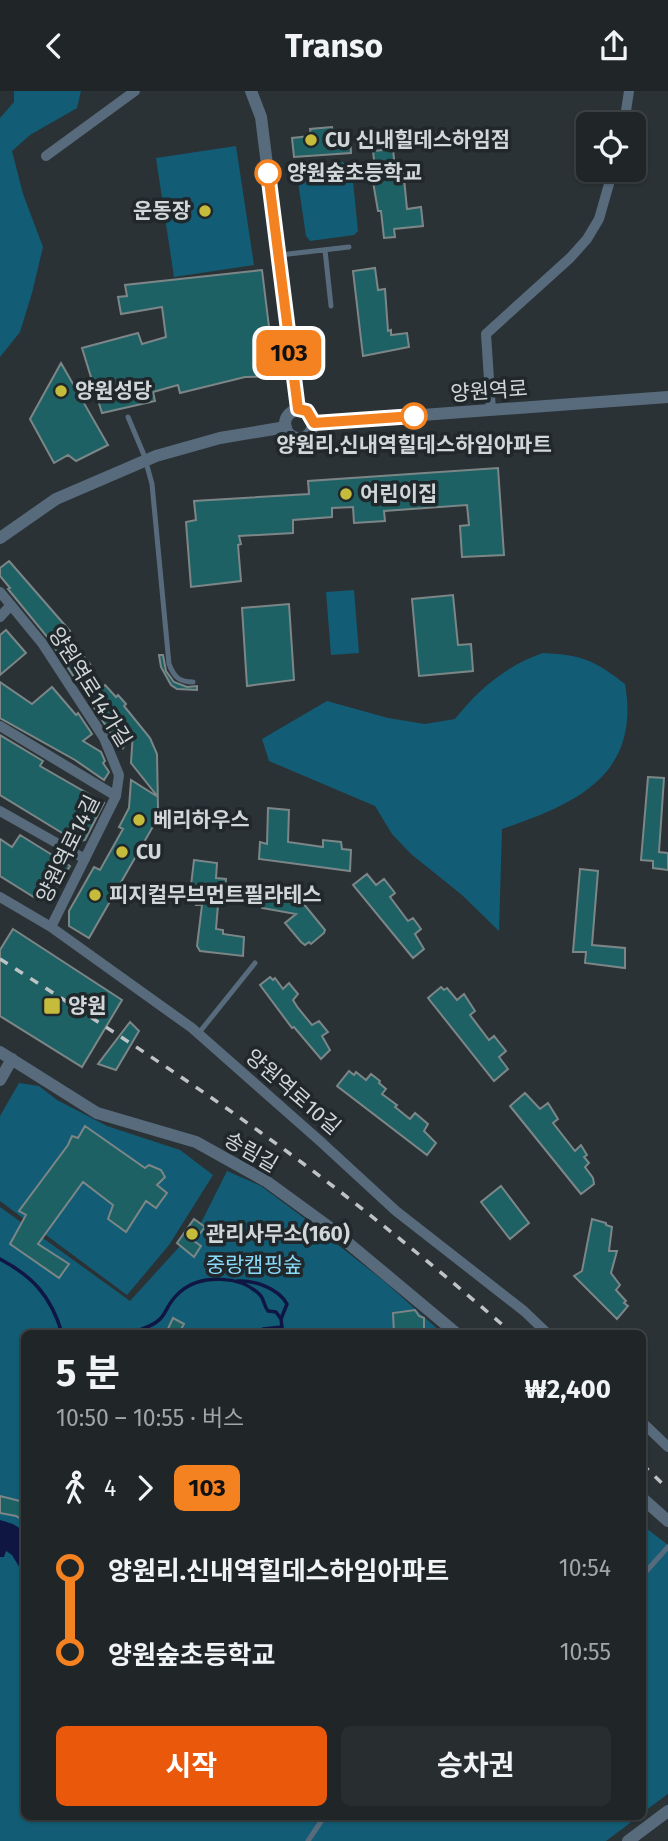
<!DOCTYPE html>
<html lang="ko">
<meta charset="utf-8">
<style>
body{margin:0;font-family:"Fira Sans","Noto Sans KR",sans-serif;background:#282e30;color:#f1f3f6;height:100vh;display:flex;flex-direction:column;font-size:26px;white-space:nowrap}
*{box-sizing:border-box;margin:0}
p{font-size:23px;color:#a2a5a8}
.icon{flex:none;width:38px;height:38px;fill:none;stroke:currentColor;stroke-width:2;stroke-linecap:round;stroke-linejoin:round}
.map{position:relative;flex:1;overflow:hidden}
.drawer{position:absolute;left:21px;top:1239px;width:625px;height:490px;display:flex;flex-direction:column;background:#202628;border-radius:10px;box-shadow:0 2px 5px #0004,0 0 0 2px #3d4345}
.drawer>*{flex:none}
.badge{padding:0 14px;border-radius:10px;font-size:24px;line-height:46px}
.tools{position:absolute;left:576px;top:21px;display:grid;gap:14px}
.tools a{display:grid;place-items:center;width:70px;height:70px;border-radius:10px;background:#202628;box-shadow:0 2px 5px #0004,0 0 0 2px #3d4345;font-size:35px}
.map>.badge{position:absolute;translate:-50% -50%;box-shadow:0 0 0 4px #fff}
.legs{display:flex;align-items:center;gap:10px;height:77px;padding:0 35px;font-size:23px}
.legs p{margin-inline-start:auto}
.headline{display:flex;align-items:center;justify-content:space-between;height:119px;padding:0 35px}
h1{font-size:38px;font-weight:700;line-height:52px}
.primary-button{display:flex;gap:14px;margin-top:auto;padding:14px 35px}
.primary-button a{flex:1;height:80px;border-radius:10px;background:#ea580c;color:#fff;font-size:28px;font-weight:700;line-height:80px;text-align:center}
.primary-button a+a{background:#282e30;color:#f1f3f6}
ul{padding:0 35px;list-style:none}
li{display:flex;align-items:center;gap:24px;height:84px;font-size:26px}
li i{display:grid;place-items:center;width:10px;height:100%;margin:0 9px;background:currentColor}
li i::after{content:'';width:18px;height:18px;margin:-9px;border:5px solid;border-radius:50%;background:#202628}
li p{margin-inline-start:auto}
li:first-child i{background:linear-gradient(#0000 50%,currentColor 0)}
li:last-child i{background:linear-gradient(currentColor 50%,#0000 0)}
header{display:flex;justify-content:space-between;align-items:center;height:91px;padding:0 35px;background:#202628;font-size:32px;font-weight:700}
.map>svg:first-child{display:block}
</style>
<header><svg class="icon" aria-label="back" viewBox="0 0 24 24"><path d="M15 5l-7 7 7 7"/></svg>Transo<svg class="icon" aria-label="share" viewBox="0 0 24 24"><path d="M12 15V3M7 8l5-5 5 5M5 13v7h14v-7"/></svg></header>
<div class="map">
<svg width="668" height="1750" viewBox="0 0 668 1750">
<rect width="100%" height="100%" fill="#2a3236"/>
<path fill="#125d75" d="M14,0H81L77,17L30,44L12,60L23,103L43,156L32,202L20,241L0,266V27L14,11Z
M236,55L254,174L174,186L156,67Z
M343,71L352,80L358,140L354,144L310,150L306,145L297,84L308,76Z
M354,499L359,562L331,564L326,501Z
M543,562C582,564 594,569 625,593C641,684 576,713 502,738L499,840L462,804L411,763L392,743L375,715L269,670L262,648L327,610L388,627L425,633L455,628C478,599 507,574 543,562Z
M19,992L39,995L57,1009L107,1035L180,1059L213,1084L169,1154L127,1204L0,1110V1025Z
M227,1080L261,1095L304,1127L385,1191L442,1242H24V1726H638L606,1750H0V1116L130,1210L201,1132Z
M642,1434L668,1454V1703L642,1722Z"/>
<path fill="#101642" d="M0,1429L13,1433L24,1440V1479H21L12,1464L6,1460L4,1466H0Z"/>
<g fill="none" stroke-linecap="round" stroke-linejoin="round">
<path stroke="#101642" stroke-width="3.5" d="M0,1168C34,1186 51,1206 62,1242
M237,1190C254,1189 278,1197 287,1213L281,1228L282,1236L263,1238L257,1242
M142,1238C171,1228 161,1217 180,1201C201,1183 242,1184 261,1205C264,1209 264,1215 268,1220L276,1221L281,1228"/>
</g>
<path fill="#1e6165" stroke="#7c8687" stroke-width="2" d="M332,36L333,43L350,42L351,62L294,66L292,47L311,45L310,38Z
M393,58L395,78L403,77L407,118L421,116L423,135L394,138L395,146L384,147L381,120H378L371,79L375,78L373,60Z
M375,177L378,199L385,198L388,240L391,239V244L407,242L409,256L363,265L353,180Z
M262,179L275,285L245,286L180,302L178,294L153,301L155,310L102,322L82,257L138,242L142,253L166,246L162,216L121,223L118,206L127,205L125,194Z
M61,272L108,354L76,370L68,364L54,372L30,328Z
M498,377L504,464L462,466L460,435L469,434L467,414L384,420L385,430L354,432L353,416L332,417V426L293,429V442L239,445L241,453L238,454L241,490L191,496L186,431L196,429L194,410L309,403L308,390Z
M9,470L70,540L66,544L90,573L74,586L49,548L8,498L10,497L0,485V477Z
M453,504L458,554L471,553L473,580L419,585L412,508Z
M289,513L294,589L247,595L242,517Z
M6,539L26,562L0,584V544Z
M159,564H163L166,580L174,591L187,596L197,595V599L177,598L171,594L161,576Z
M0,591L32,613L52,596L76,624L78,622L92,643L83,650L101,661L105,670L103,672L109,681L104,689L75,669L0,627Z
M105,594L116,606L118,604L126,613L124,615L150,647L157,663L158,717L155,732L89,847L69,835V820L94,776L100,779L123,738L119,736L129,717L131,689L158,706L131,672L133,641L123,657L121,651L119,655L91,612L97,607L94,603Z
M0,644L43,670L40,675L104,712L85,749L77,751L0,704Z
M648,686L664,687L659,761L668,762V779L653,777V770L641,769Z
M268,717L289,719L288,751L323,756V749L341,751L342,758L351,759L350,780L259,768L260,751L267,753Z
M20,744L70,775L49,808L40,810L0,785V748L12,756Z
M194,769L217,772L216,787L226,788L224,804L219,802L216,838L223,839V843L244,846L243,865L200,860L197,855L202,814H196L198,804L190,803Z
M580,778L598,780L592,854L625,857V877L585,872L586,861H573Z
M367,783L376,794L384,788L395,802L390,806L408,830L413,827L421,838L415,843L424,858L413,867L353,794Z
M264,798L294,801L325,839L324,842L311,853L309,851L305,854L301,851L285,832L296,823L262,817Z
M13,838L122,909L82,976L0,925V859Z
M270,886L273,889L275,887L283,898L289,892L298,903L293,909L298,917L312,934L319,930L328,941L322,945L330,959L321,968L294,936L292,937L260,894Z
M441,896L444,899L447,897L457,909L464,903L475,920L470,924L489,949L494,945L506,960L499,966L508,978L494,990L428,907Z
M130,931L139,940L116,979L98,973Z
M349,980L354,984L356,981L366,989L371,983L380,990L379,992L386,998L382,1003L397,1014L395,1016L410,1028L415,1022L428,1033L424,1040L436,1052L427,1064L337,995Z
M525,1002L540,1018L548,1012L558,1028L553,1032L575,1060L581,1054L587,1064L584,1066L589,1072L585,1076L593,1087L594,1093L581,1103L510,1015Z
M85,1035L145,1077L149,1074L161,1079L165,1086L157,1094L167,1102L156,1117L146,1110L126,1141L108,1128L113,1114L83,1091L38,1153L69,1173L59,1187L10,1153L26,1124L19,1120L68,1054L72,1045L78,1047Z
M501,1095L529,1132L510,1148L481,1111Z
M194,1128L205,1136L194,1150L201,1155L194,1166L177,1152Z
M592,1128L606,1132V1134L612,1136L609,1160H617L611,1182L620,1194L616,1199L626,1210L624,1212L628,1215L617,1228L574,1185L582,1180Z
M415,1219L419,1225L424,1227V1239L421,1242H394L393,1222Z
M173,1227L184,1233L179,1242H166Z
M0,1405L24,1411V1430L16,1425L0,1422Z"/>
<g fill="none" stroke-linecap="round" stroke-linejoin="round">
<path stroke="#586b7d" stroke-width="5" d="M325,159L331,215
M280,164L349,156
M128,326L144,364L152,393L169,573C174,586 179,591 193,591
M198,943L255,872
M642,1485L668,1456
M308,1750L324,1726"/>
<path stroke="#586b7d" stroke-width="10" d="M624,33L629,0
M46,65L135,0
M491,319L486,243L570,167L587,148L599,128L613,79
M0,501L42,552L104,647L119,684L116,705L51,836
M0,526L11,514
M0,635L116,705
M0,720L85,768
M0,806L51,836L192,937L320,1050L396,1120L524,1220L547,1242
M642,1331L668,1356"/>
<path stroke="#586b7d" stroke-width="12" d="M251,0L261,26L297,313
M285 333a14 14 0 1 1 28 0a14 14 0 1 1-28 0Z
M314,332L668,306
M0,447L56,408L156,365L220,347L286,336
M0,961L97,1022L196,1051L266,1090L329,1136L456,1242
M0,989L12,968
M642,1407L668,1430
M628,1750L668,1720"/>
<path stroke="#bec3c5" stroke-width="3.5" stroke-dasharray="9 9" stroke-linecap="butt" d="M0,868C88,924 175,980 260,1041C348,1104 431,1172 512,1242
M642,1373L668,1398"/>
</g>
<g fill="none" stroke-linecap="round" stroke-linejoin="round">
<g stroke="#fff" stroke-width="16">
<path id="line-1" d="M268,82L298,318L307,320L314,332L414,325"/>
</g>
<use href="#line-1" stroke="#f58220" stroke-width="10"/>
</g>
<g fill="#c6bc3c" stroke="#20282c" stroke-width="2.5">
<circle cx="311" cy="49" r="7"/>
<circle cx="205" cy="120" r="7"/>
<circle cx="61" cy="300" r="7"/>
<circle cx="346" cy="403" r="7"/>
<circle cx="139" cy="729" r="7"/>
<circle cx="122" cy="761" r="7"/>
<circle cx="95" cy="804" r="7"/>
<rect x="43" y="906" width="18" height="18" rx="3.5"/>
<circle cx="192" cy="1143" r="7"/>
</g>
<g fill="#fff" stroke="#f58220" stroke-width="3.5">
<circle cx="268" cy="82" r="12"/>
<circle cx="414" cy="325" r="12"/>
</g>
<g text-anchor="middle" dominant-baseline="central" stroke-width="7" stroke-linejoin="round" paint-order="stroke">
<g font-size="21" font-weight="bold" fill="#d1d6d8" stroke="#20282c" text-anchor="start">
<text x="325" y="49">CU 신내힐데스하임점</text>
<text x="191" y="120" text-anchor="end">운동장</text>
<text x="75" y="300">양원성당</text>
<text x="360" y="403">어린이집</text>
<text x="153" y="729">베리하우스</text>
<text x="136" y="761">CU</text>
<text x="109" y="804">피지컬무브먼트필라테스</text>
<text x="68" y="915">양원</text>
<text x="206" y="1143">관리사무소(160)</text>
</g>
<g font-size="21" font-weight="bold" fill="#d1d6d8" stroke="#20282c" text-anchor="start">
<text x="287" y="82">양원숲초등학교</text>
<text x="414" y="354" text-anchor="middle">양원리.신내역힐데스하임아파트</text>
</g>
<g font-size="21" fill="#d1d6d8" stroke="#20282c">
<text transform="translate(489 300) rotate(-4)">양원역로</text>
<text transform="translate(90 596) rotate(58)">양원역로14가길</text>
<text transform="translate(68 758) rotate(-64)">양원역로14길</text>
<text transform="translate(293 1001) rotate(41)">양원역로10길</text>
<text transform="translate(251 1061) rotate(30)">송림길</text>
</g>
<g font-size="21" fill="#8bdcfb" stroke="#20282c">
<text x="254" y="1174">중랑캠핑숲</text>
</g>
</g>
</svg>
<div class="tools">
<a><svg class="icon" aria-label="locate" viewBox="0 0 24 24"><circle cx="12" cy="12" r="6"/><path d="M12 2v4M12 18v4M2 12h4M18 12h4"/></svg></a>
</div>
<b class="badge" style="left:289px;top:262px;background:#f58220;color:#111">103</b>
<section class="drawer">
<div class="headline"><div><h1>5 분</h1><p>10:50 – 10:55 · 버스</p></div><b>₩2,400</b></div>
<div class="legs"><svg class="icon" aria-label="walk" viewBox="0 0 24 24"><circle cx="13" cy="4" r="2"/><path d="M13 8l-2 6 4 7M11 14l-3 7M7 12l3-4h3l4 4"/></svg>4<svg class="icon" aria-label="forward" viewBox="0 0 24 24"><path d="M9 5l7 7-7 7"/></svg><b class="badge" style="background:#f58220;color:#111">103</b></div>
<ul>
<li><i style="color:#f58220"></i><b>양원리.신내역힐데스하임아파트</b><p>10:54</p></li>
<li><i style="color:#f58220"></i><b>양원숲초등학교</b><p>10:55</p></li>
</ul>
<div class="primary-button"><a>시작</a><a>승차권</a></div>
</section>
</div>
